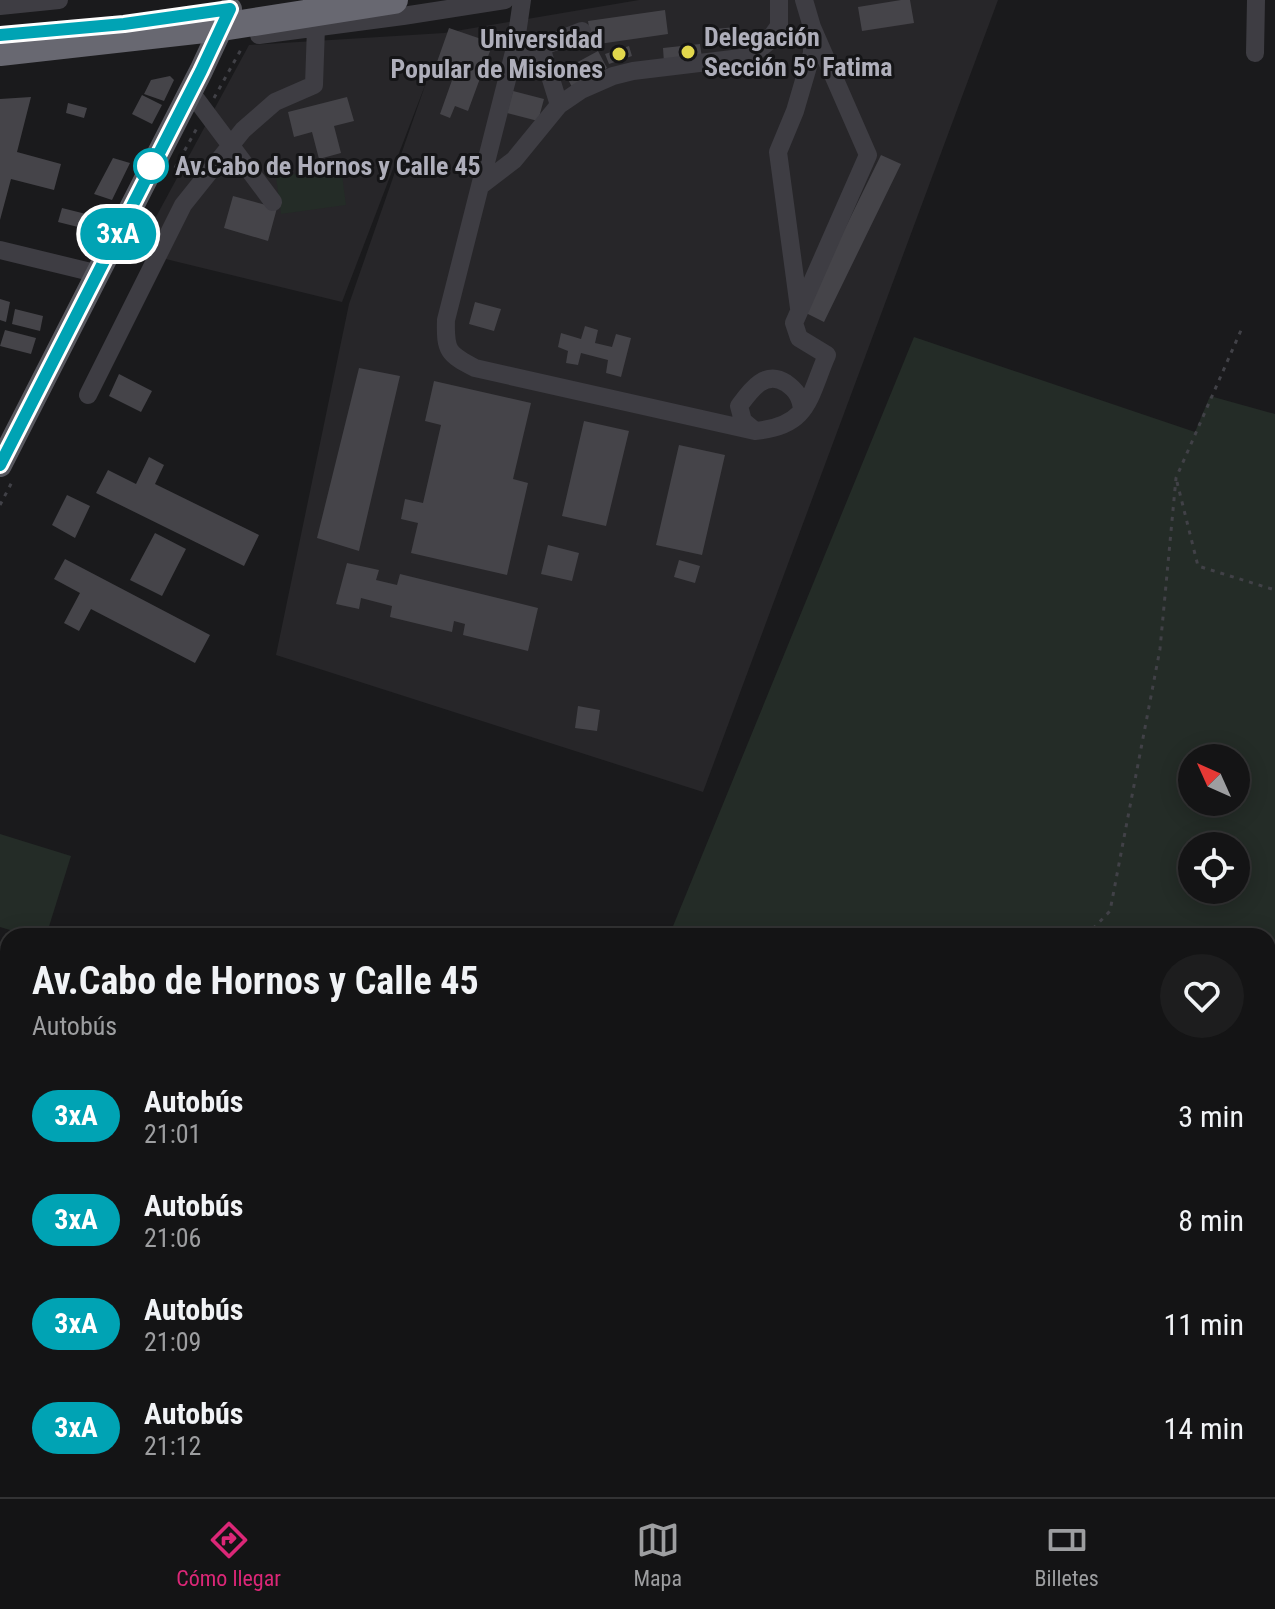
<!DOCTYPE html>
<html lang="es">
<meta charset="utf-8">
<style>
body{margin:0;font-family:"Roboto Condensed",sans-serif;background:#1d1d1e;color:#f1f3f6;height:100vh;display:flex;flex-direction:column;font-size:30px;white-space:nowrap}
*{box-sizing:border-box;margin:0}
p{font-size:26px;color:#9d9ea0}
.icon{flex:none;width:44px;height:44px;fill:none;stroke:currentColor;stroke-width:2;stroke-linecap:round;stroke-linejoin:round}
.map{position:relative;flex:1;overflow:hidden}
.sheet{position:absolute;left:0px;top:928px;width:1276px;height:570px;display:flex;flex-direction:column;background:#141415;border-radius:24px 24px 0 0;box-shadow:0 4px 20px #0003,0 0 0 2px #333334}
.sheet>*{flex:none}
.badge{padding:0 16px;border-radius:26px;font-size:28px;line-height:52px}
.needle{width:52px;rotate:315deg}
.buttons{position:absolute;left:1178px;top:744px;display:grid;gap:16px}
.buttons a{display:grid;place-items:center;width:72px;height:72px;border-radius:50%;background:#141415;box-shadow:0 4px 20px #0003,0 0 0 2px #333334;font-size:40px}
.map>.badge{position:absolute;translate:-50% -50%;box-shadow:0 0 0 4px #fff}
.round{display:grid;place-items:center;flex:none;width:84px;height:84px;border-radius:42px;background:#1d1d1e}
.summary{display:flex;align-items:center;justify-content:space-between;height:136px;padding:0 32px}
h1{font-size:38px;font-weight:700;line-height:60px}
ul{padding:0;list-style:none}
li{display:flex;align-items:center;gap:24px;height:104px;padding:0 32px}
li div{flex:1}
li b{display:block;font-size:30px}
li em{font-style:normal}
li .badge{min-width:88px;font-weight:700;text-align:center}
.tab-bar{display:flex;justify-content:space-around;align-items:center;height:112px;border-top:2px solid #333334;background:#141415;font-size:22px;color:#9d9ea0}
.tab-bar a{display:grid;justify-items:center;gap:4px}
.tab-bar .current{color:#db2777}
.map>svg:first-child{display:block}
</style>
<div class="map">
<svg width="1275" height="1497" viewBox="0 0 1275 1497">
<rect width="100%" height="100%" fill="#1a1a1c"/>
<path fill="#272629" d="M639,0H998L703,792L276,655L349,304L427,80L342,302L137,252L249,45L444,33Z"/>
<path fill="#242c27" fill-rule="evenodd" d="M341,167L346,205L281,214L276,177Z
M914,337L1195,432L1210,396L1275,414V1497H0V1304L8,1299V1490H1268V936H669ZM1192,758H1236V802H1192ZM1192,846H1236V890H1192Z
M0,834L71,856L46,936H30L0,927Z"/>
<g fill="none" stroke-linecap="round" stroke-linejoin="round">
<path stroke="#333741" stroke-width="4" d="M1268,1118L1275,1119
M1268,1293L1275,1295
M894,1497L900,1490"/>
</g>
<path fill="#454449" d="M901,0H910L914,23L862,31L858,7Z
M665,10L668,34L592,45L588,21Z
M736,27L737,42L717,44L715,29Z
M449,28L493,43L468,111L455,106L450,118L440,114L456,69L437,62Z
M700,44L702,58L664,63L663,48Z
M629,46L632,56L609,64L605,54Z
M598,51L607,68L572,87L563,70Z
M170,76L174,80L164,101L144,94L151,80Z
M513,91L544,99L538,121L507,113Z
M142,95L162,105L152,124L132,114Z
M31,97L17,152L61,164L54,190L11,179L0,220V99Z
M347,97L354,121L334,126L341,153L319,159L312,132L294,137L288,112Z
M68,103L87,108L84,118L66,113Z
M881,155L901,164L824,322L804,312Z
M113,158L130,163L112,200L94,194Z
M233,196L277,208L268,241L224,228Z
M62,208L94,216L90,230L58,222Z
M0,299L10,302L6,322L0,320Z
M475,302L501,309L494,331L469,324Z
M15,309L43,316L40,331L12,324Z
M585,326L598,330L595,343L612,347L616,334L631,338L621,377L606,373L608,360L581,353L578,365L566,363L568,351L558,347L561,333L581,339Z
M5,330L36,338L31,354L0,346Z
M359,368L400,376L359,551L317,538Z
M119,374L152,391L141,412L109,396Z
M434,381L531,403L513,479L528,483L507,575L411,553L418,523L401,519L405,499L423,503L441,425L425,421Z
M584,421L629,431L606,526L562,516Z
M679,445L725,455L702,555L656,545Z
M149,457L164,465L155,484L259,535L244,566L96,493L108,470L136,484Z
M67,495L90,506L75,538L52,525Z
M155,533L186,549L162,596L130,580Z
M548,545L579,553L572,581L541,574Z
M65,559L210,635L195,663L91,609L79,631L64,623L80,593L54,579Z
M679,560L700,566L695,583L674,577Z
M347,563L379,570L376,580L397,585L400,574L538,608L528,651L463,635L465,624L454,621L452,632L390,617L392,606L361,598L359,609L336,604Z
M578,706L600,710L597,731L575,728Z
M0,985L8,987V1042L0,1039Z
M0,1067L8,1070V1094L0,1091Z"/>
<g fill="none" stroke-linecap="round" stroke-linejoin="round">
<path stroke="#414147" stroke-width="3" stroke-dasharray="4 6" stroke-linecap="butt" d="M214,98L243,46
M175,168L198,126
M1177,482L1198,566L1275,590
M0,505L13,480
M1086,936L1110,911L1160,649L1176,478L1242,328
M1268,1142L1275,1141"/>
<path stroke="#3e3d43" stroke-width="18" d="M522,0L515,48L446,320C445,351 448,354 475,368L755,431
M0,6L59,0
M259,35L403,16L505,0
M541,47L559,105
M515,48L541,47L582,31
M1255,53L1256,0
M190,91L273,202
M480,186L514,160L559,105L581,90L613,76L633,71L749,57L767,43L779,26V1
M0,250L99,274
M799,308L778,152L795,111L812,53V27L804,0
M88,395L183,205L243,130L275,102L314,85L316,27
M802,410C801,397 796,390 786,383C765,369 750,391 739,406L743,421L755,431C809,426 808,399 827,355L799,338L794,323L868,155L812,27"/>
<path stroke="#58585f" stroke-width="24" d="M0,465L201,71L230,9"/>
<path stroke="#686871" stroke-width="28" d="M0,52L222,27L394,0"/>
</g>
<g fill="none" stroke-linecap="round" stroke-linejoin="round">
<g stroke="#fff" stroke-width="18">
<path id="line" d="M0,35L124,24L230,9L201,71L0,465"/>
</g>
<use href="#line" stroke="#00a3b4" stroke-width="12"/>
</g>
<g fill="#e2d74c" stroke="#151517" stroke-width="3">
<circle cx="688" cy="52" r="8"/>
<circle cx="619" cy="54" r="8"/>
</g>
<circle fill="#fff" stroke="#00a3b4" stroke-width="4" cx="151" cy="166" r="16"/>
<g text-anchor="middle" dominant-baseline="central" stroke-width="6" stroke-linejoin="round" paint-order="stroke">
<g font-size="26" font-weight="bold" fill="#aeaeba" stroke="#151517" text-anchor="start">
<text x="704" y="37">Delegación<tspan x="704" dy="30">Sección 5º Fatima</tspan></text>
<text x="603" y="39" text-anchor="end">Universidad<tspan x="603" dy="30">Popular de Misiones</tspan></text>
</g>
<g font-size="26" font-weight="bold" fill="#aeaeba" stroke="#151517" text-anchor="start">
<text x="175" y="166">Av.Cabo de Hornos y Calle 45</text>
</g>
</g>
</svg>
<div class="buttons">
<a><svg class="needle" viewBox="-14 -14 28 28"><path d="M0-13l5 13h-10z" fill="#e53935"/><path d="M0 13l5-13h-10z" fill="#9d9ea0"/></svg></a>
<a><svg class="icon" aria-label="locate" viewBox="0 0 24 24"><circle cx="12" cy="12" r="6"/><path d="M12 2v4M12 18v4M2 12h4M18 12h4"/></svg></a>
</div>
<b class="badge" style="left:118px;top:234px;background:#00a3b4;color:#fff">3xA</b>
<section class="sheet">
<div class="summary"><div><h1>Av.Cabo de Hornos y Calle 45</h1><p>Autobús</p></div><a class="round"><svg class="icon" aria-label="heart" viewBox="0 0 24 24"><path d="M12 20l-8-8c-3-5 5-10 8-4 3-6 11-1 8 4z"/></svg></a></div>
<ul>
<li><span class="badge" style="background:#00a3b4;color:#fff">3xA</span><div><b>Autobús</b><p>21:01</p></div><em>3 min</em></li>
<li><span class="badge" style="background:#00a3b4;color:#fff">3xA</span><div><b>Autobús</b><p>21:06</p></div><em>8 min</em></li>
<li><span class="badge" style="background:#00a3b4;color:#fff">3xA</span><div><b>Autobús</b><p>21:09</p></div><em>11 min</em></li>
<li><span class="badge" style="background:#00a3b4;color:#fff">3xA</span><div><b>Autobús</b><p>21:12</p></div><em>14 min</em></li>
</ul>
</section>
</div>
<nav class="tab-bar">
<a class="current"><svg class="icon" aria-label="directions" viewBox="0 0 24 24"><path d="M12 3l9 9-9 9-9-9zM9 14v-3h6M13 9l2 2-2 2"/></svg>Cómo llegar</a>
<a><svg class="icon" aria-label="map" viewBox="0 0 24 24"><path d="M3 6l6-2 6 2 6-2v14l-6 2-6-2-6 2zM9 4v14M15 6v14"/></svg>Mapa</a>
<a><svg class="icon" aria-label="tickets" viewBox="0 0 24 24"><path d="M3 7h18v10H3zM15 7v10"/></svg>Billetes</a>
</nav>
